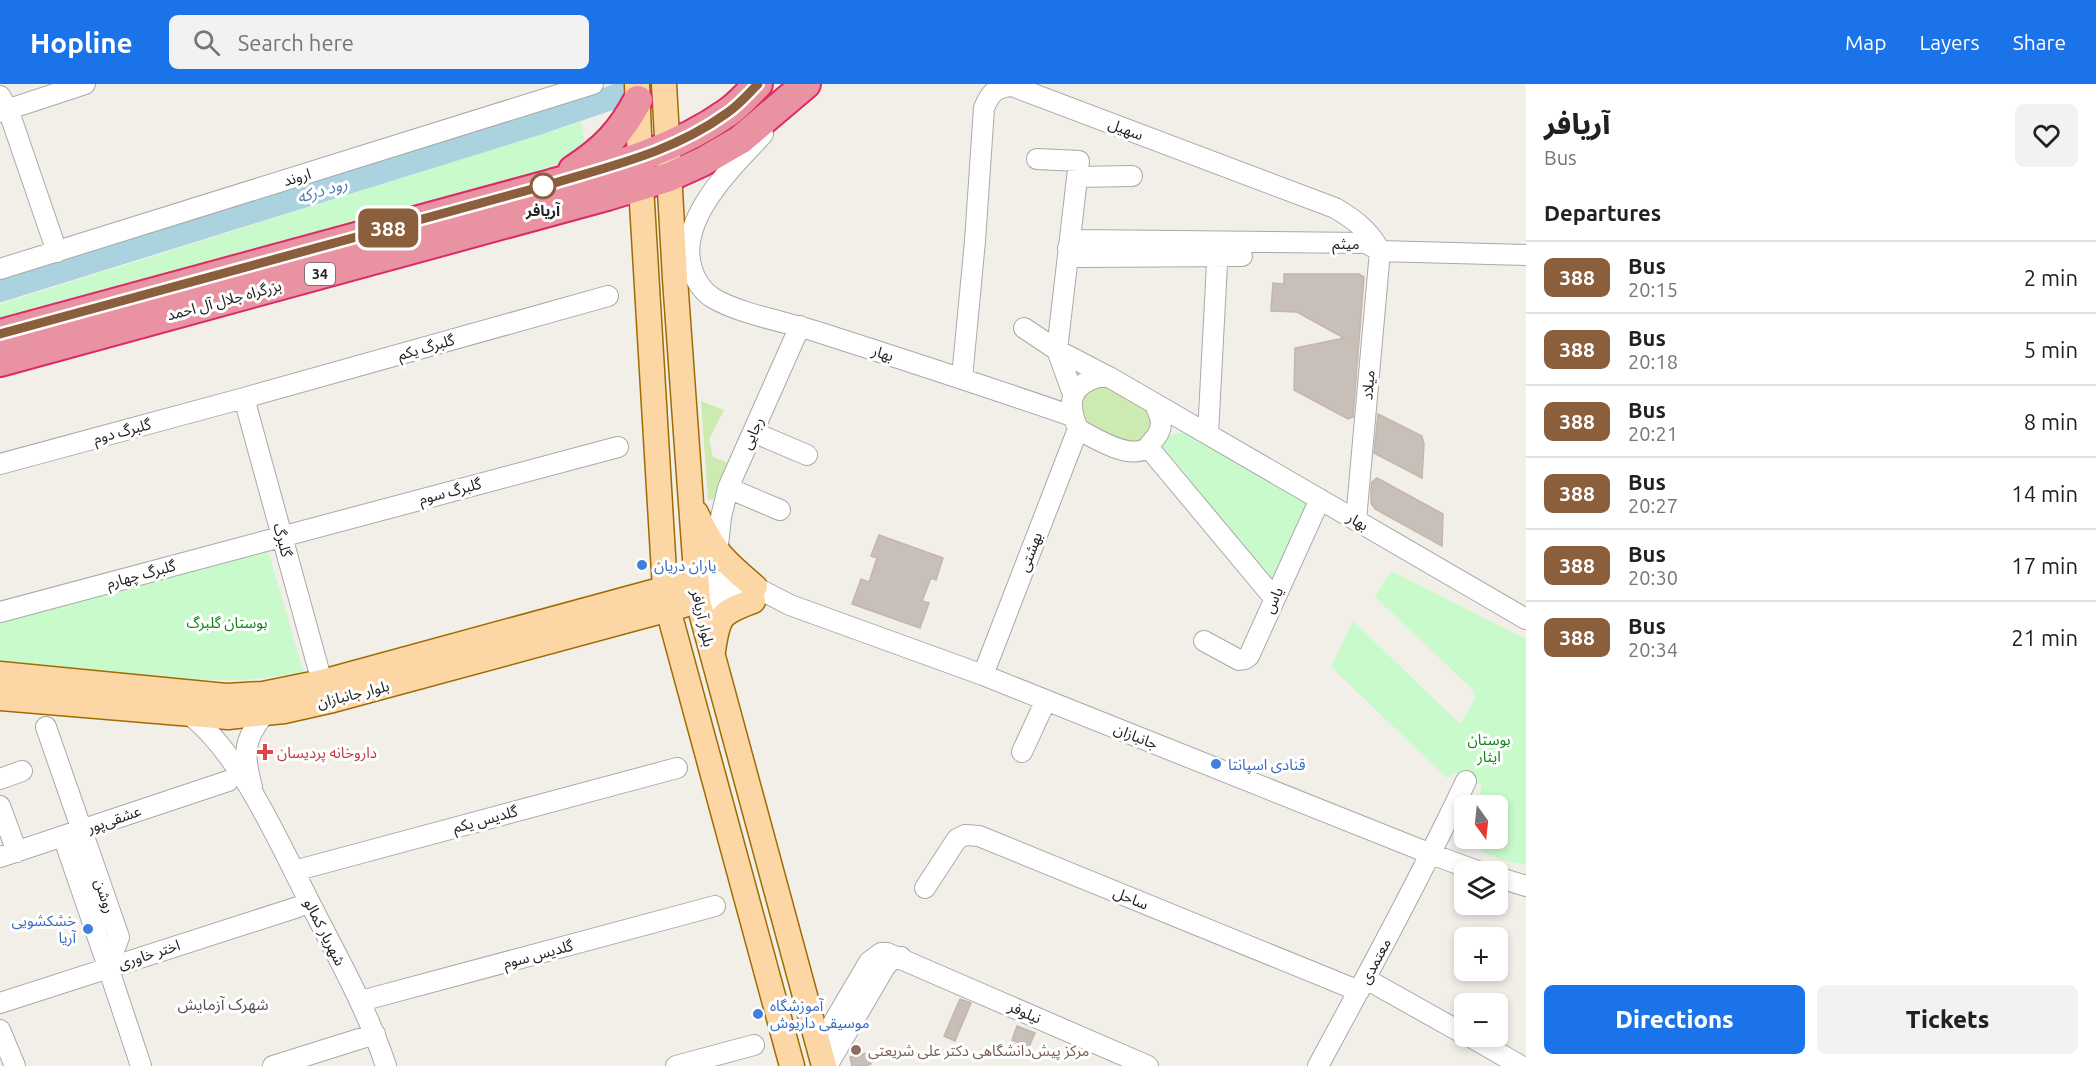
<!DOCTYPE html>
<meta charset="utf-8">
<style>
body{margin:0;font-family:Ubuntu,"Noto Sans Arabic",sans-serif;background:#f2f2f2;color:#202124;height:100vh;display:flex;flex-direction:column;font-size:22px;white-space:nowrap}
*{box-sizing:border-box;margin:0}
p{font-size:20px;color:#757577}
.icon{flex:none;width:33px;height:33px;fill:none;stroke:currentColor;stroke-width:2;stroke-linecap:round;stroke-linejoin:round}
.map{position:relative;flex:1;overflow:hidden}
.sheet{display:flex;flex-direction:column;background:#fff;width:570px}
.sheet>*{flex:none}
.badge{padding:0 12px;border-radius:9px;font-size:21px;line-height:39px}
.needle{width:39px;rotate:165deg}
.buttons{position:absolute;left:1454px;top:711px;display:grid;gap:12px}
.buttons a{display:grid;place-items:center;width:54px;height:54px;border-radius:9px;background:#fff;box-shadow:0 3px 9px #0003;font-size:30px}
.map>.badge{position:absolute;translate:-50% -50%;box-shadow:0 0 0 3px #fff}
h2{padding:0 18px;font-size:22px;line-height:54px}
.round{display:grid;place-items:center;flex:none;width:63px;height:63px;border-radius:9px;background:#f2f2f2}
.overview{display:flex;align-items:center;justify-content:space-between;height:102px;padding:0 18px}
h1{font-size:28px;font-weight:800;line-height:45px}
.action{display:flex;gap:12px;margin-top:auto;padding:12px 18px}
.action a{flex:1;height:69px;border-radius:9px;background:#1a73e8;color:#fff;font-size:24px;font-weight:800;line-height:69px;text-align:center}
.action a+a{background:#f2f2f2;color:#202124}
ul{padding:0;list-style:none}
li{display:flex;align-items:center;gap:18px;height:72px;padding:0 18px;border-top:2px solid #e0e0e0}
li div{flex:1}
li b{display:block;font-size:22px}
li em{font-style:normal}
li .badge{min-width:66px;font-weight:700;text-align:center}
header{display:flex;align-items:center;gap:36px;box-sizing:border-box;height:84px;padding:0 30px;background:#1a73e8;color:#fff}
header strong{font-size:28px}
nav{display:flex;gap:33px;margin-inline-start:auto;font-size:21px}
.search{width:420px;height:54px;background:#f2f2f2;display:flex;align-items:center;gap:15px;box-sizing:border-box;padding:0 21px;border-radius:9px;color:#757577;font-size:22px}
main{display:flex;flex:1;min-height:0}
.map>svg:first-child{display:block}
</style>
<header>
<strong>Hopline</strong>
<div class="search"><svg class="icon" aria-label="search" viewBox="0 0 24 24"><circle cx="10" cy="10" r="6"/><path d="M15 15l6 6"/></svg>Search here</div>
<nav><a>Map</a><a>Layers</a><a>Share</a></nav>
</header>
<main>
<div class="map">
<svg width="1526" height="982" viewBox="0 0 1526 982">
<rect width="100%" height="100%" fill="#f2efe9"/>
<path fill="#cdebb0" d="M1101,298L1133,312L1151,330C1153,379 1108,352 1084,340L1079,311Z
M701,317L724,326L709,356L713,373L727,378L714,415L708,416Z"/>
<path fill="#c8facc" d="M581,38L588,71L521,94L439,115L407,132L0,242V220Z
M1182,349L1195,353L1311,419L1272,503L1155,365C1163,355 1168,351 1182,349Z
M268,467L304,589L245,596H192L0,578V536Z
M1391,487L1526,555V781C1504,777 1486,772 1467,759L1468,755L1497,754V722L1477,721L1482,701L1455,689L1447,694L1331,583L1353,537L1460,640L1475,615L1472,605L1375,513Z"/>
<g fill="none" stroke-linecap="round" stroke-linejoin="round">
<path stroke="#aad3df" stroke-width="24" d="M0,206L541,38L611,14L643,0"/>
</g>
<path fill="#c7bfb8" stroke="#c4b6ab" stroke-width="1.5" d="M1284,190H1359L1364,193L1353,333L1348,335L1294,306L1295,264L1344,254L1297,228L1271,227L1273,199L1284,200Z
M1378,330L1422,352L1424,360L1422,394L1374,369Z
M1377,394L1443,430L1442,462L1375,425L1371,419V405L1372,398Z
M879,451L943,474L936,496L931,494L922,517L929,519L920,544L852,520L861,495L869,498L877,474L871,472Z
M960,915L971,919L955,957L944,952Z
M1017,942L1035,949L1029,963L1012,956Z
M868,969L871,980H868V982H852L850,973Z"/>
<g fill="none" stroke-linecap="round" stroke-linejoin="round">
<g stroke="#a9a9a9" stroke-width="22">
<path id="minor" d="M0,12L8,25L57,168
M0,28L85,0
M763,50C733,83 676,135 692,185C695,196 703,208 713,214C742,231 788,238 821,249C905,276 988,303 1072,332
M1037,75L1079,77L1057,266L1073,310
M1077,93L1132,92
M1068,164L1078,156L1366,159L1380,167
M1068,164L1078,173L1242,172
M0,185L593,0
M1024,244L1057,266L1109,293
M1098,293H1109L1154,319C1160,331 1165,341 1156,353C1153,356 1150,361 1147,364C1129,376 1094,354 1078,345C1067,319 1069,302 1098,293Z
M962,294L975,157L984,24C990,9 996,3 1012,2L1335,124C1354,135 1370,147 1380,167L1526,171
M244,314L322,598
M1154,319L1526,535
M753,348L807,371
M1208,350L1218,161
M1148,363L1274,514
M0,380L244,314L608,212
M728,404L780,426
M1356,436L1380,167
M718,461L721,433L728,404L800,242
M695,497H729L755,503L790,521L983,591L1431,770L1480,788
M698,517L737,516L752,517
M0,528L618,363
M1204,557L1239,576L1245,575L1249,572L1320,415
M983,591L1078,345
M189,630C243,673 279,759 311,821C338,874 367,925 386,982
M46,643L119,853L108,883L141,982
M1022,668L1046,616
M0,695L22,687
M252,703C243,669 243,657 264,630
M0,722L17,768
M63,752L108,883
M0,773L228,697
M294,787L677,684
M1497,793L1526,802
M925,804L957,755L965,751L979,752L1359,907
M1366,895L1464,950
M361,917L715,822
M0,919L298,823
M0,946L15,982
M1469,952L1521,982
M819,963L869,878L881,869H887L1148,982
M273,982L375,950
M676,982L754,961
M827,982L885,883L891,876L901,873
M1318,982C1369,888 1420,794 1466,697"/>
</g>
<g stroke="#a06b00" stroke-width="27">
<path id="major" d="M637,0L641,102L665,505L668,525L792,982
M664,0L675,195L698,517L824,982
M696,429C713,467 724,477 755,503
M713,567C718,532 720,529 753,517
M0,590L226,612L263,610L322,598L678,501
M0,614L228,633L284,627L333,616L684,521"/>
</g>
<g stroke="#dc2a67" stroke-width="32">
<path id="highway" d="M573,86C604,66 621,48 638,16
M0,250L551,100C613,82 673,67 727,29C739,21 748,10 758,0
M0,278L607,112L669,93L702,78L740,56L806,0"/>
</g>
<use href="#minor" stroke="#fff" stroke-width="20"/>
<use href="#major" stroke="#fcd6a4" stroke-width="24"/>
<use href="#highway" stroke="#e892a2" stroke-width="28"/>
</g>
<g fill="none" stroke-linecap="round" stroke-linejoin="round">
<g stroke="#fff" stroke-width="14">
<path id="line" d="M0,250L551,100C614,81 673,68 727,29C739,21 748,10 758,0"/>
</g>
<use href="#line" stroke="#8b5e3c" stroke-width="9"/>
</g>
<circle fill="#fff" stroke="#8b5e3c" stroke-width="3" cx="543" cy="102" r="12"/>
<g fill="#3f7fe0" stroke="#fff" stroke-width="2">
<circle cx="642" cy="481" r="6"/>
<circle cx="1216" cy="680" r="6"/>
<circle cx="88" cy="845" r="6"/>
<circle cx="758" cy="930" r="6"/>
</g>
<path fill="#e0444e" stroke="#fff" stroke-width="2" d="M262 659h6v6h6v6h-6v6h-6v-6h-6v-6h6z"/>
<circle fill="#8d6e63" stroke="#fff" stroke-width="2" cx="856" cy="966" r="6"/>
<g text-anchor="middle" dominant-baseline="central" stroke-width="6" stroke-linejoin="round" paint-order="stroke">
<rect fill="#fff" stroke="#646464" stroke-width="1.5" x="305" y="179" width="30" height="22" rx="4.5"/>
<g font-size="14" font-weight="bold" fill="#222">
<text x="320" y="190">34</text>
</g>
<g font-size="15" fill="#222" stroke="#fff">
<text transform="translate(1126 45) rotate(21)">سهیل</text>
<text transform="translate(297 93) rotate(-17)">اروند</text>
<text x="1346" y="159">میثم</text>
<text transform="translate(224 216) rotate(-15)">بزرگراه جلال آل احمد</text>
<text transform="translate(426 263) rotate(-16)">گلبرگ یکم</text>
<text transform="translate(883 269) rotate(18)">بهار</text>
<text transform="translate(1368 301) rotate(-85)">میلاد</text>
<text transform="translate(122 347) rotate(-15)">گلبرگ دوم</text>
<text transform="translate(752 349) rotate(-66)">رجایی</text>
<text transform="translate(450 407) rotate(-15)">گلبرگ سوم</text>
<text transform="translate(1358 437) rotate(30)">بهار</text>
<text transform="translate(283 456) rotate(75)">گلبرگ</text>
<text transform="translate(1030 468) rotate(-69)">بهشتی</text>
<text transform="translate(141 490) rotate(-15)">گلبرگ چهارم</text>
<text transform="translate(1273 516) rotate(-66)">یاس</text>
<text transform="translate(703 534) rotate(77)">بلوار آریافر</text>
<text transform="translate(353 610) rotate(-14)">بلوار جانبازان</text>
<text transform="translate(1136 652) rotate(22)">جانبازان</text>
<text transform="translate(114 735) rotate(-19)">عشقی‌پور</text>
<text transform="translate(485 735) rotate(-15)">گلدیس یکم</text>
<text transform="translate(105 812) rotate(72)">روشن</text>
<text transform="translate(1131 814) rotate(22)">ساحل</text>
<text transform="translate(325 848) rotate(63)">شهریار کمالو</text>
<text transform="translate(149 870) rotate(-18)">اختر خاوری</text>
<text transform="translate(538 870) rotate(-15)">گلدیس سوم</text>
<text transform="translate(1375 877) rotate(-62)">معتمدی</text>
<text transform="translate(1025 928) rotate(24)">نیلوفر</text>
</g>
<g font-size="15" font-weight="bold" fill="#222" stroke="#fff">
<text x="543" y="126">آریافر</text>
</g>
<g font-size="15" fill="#366cbe" stroke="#fff" text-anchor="start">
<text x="654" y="481">یاران دریان</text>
<text x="1228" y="680">قنادی اسپانتا</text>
<text x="76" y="836" text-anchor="end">خشکشویی<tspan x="76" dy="17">آریا</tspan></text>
<text x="770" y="921">آموزشگاه<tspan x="770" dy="17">موسیقی داریوش</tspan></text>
</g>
<g font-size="15" fill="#0c8416" stroke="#fff">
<text x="227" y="538">بوستان گلبرگ</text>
<text x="1489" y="655">بوستان<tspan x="1489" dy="17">ایثار</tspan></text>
</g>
<g font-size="15" fill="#be3a42" stroke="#fff" text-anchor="start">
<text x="277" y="668">داروخانه پردیسان</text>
</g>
<g font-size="15" fill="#785e54" stroke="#fff" text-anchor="start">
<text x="868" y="966">مرکز پیش‌دانشگاهی دکتر علی شریعتی</text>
</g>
<g font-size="16" font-style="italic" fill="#4a7aab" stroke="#fff">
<text transform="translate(322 106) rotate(-17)">رود درکه</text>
</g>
<g font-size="16" fill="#555" stroke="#fff">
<text x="223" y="920">شهرک آزمایش</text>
</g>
</g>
</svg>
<div class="buttons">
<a><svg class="needle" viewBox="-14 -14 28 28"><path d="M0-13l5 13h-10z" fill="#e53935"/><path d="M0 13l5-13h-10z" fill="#757577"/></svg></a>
<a><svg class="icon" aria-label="layers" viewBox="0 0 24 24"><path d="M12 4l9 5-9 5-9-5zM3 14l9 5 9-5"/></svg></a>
<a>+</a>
<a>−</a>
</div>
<b class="badge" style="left:388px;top:144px;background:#8b5e3c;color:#fff">388</b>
</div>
<section class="sheet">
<div class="overview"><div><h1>آریافر</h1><p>Bus</p></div><a class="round"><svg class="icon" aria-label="heart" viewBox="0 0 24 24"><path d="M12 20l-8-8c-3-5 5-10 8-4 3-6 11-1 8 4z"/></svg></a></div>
<h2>Departures</h2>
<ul>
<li><span class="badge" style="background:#8b5e3c;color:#fff">388</span><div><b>Bus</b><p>20:15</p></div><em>2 min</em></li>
<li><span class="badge" style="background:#8b5e3c;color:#fff">388</span><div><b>Bus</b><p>20:18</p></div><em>5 min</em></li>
<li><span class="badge" style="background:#8b5e3c;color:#fff">388</span><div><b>Bus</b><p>20:21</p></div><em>8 min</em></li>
<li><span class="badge" style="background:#8b5e3c;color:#fff">388</span><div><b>Bus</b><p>20:27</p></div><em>14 min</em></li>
<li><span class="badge" style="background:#8b5e3c;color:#fff">388</span><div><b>Bus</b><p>20:30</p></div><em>17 min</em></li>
<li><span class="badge" style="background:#8b5e3c;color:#fff">388</span><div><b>Bus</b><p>20:34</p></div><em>21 min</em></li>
</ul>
<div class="action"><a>Directions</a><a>Tickets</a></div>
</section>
</main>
